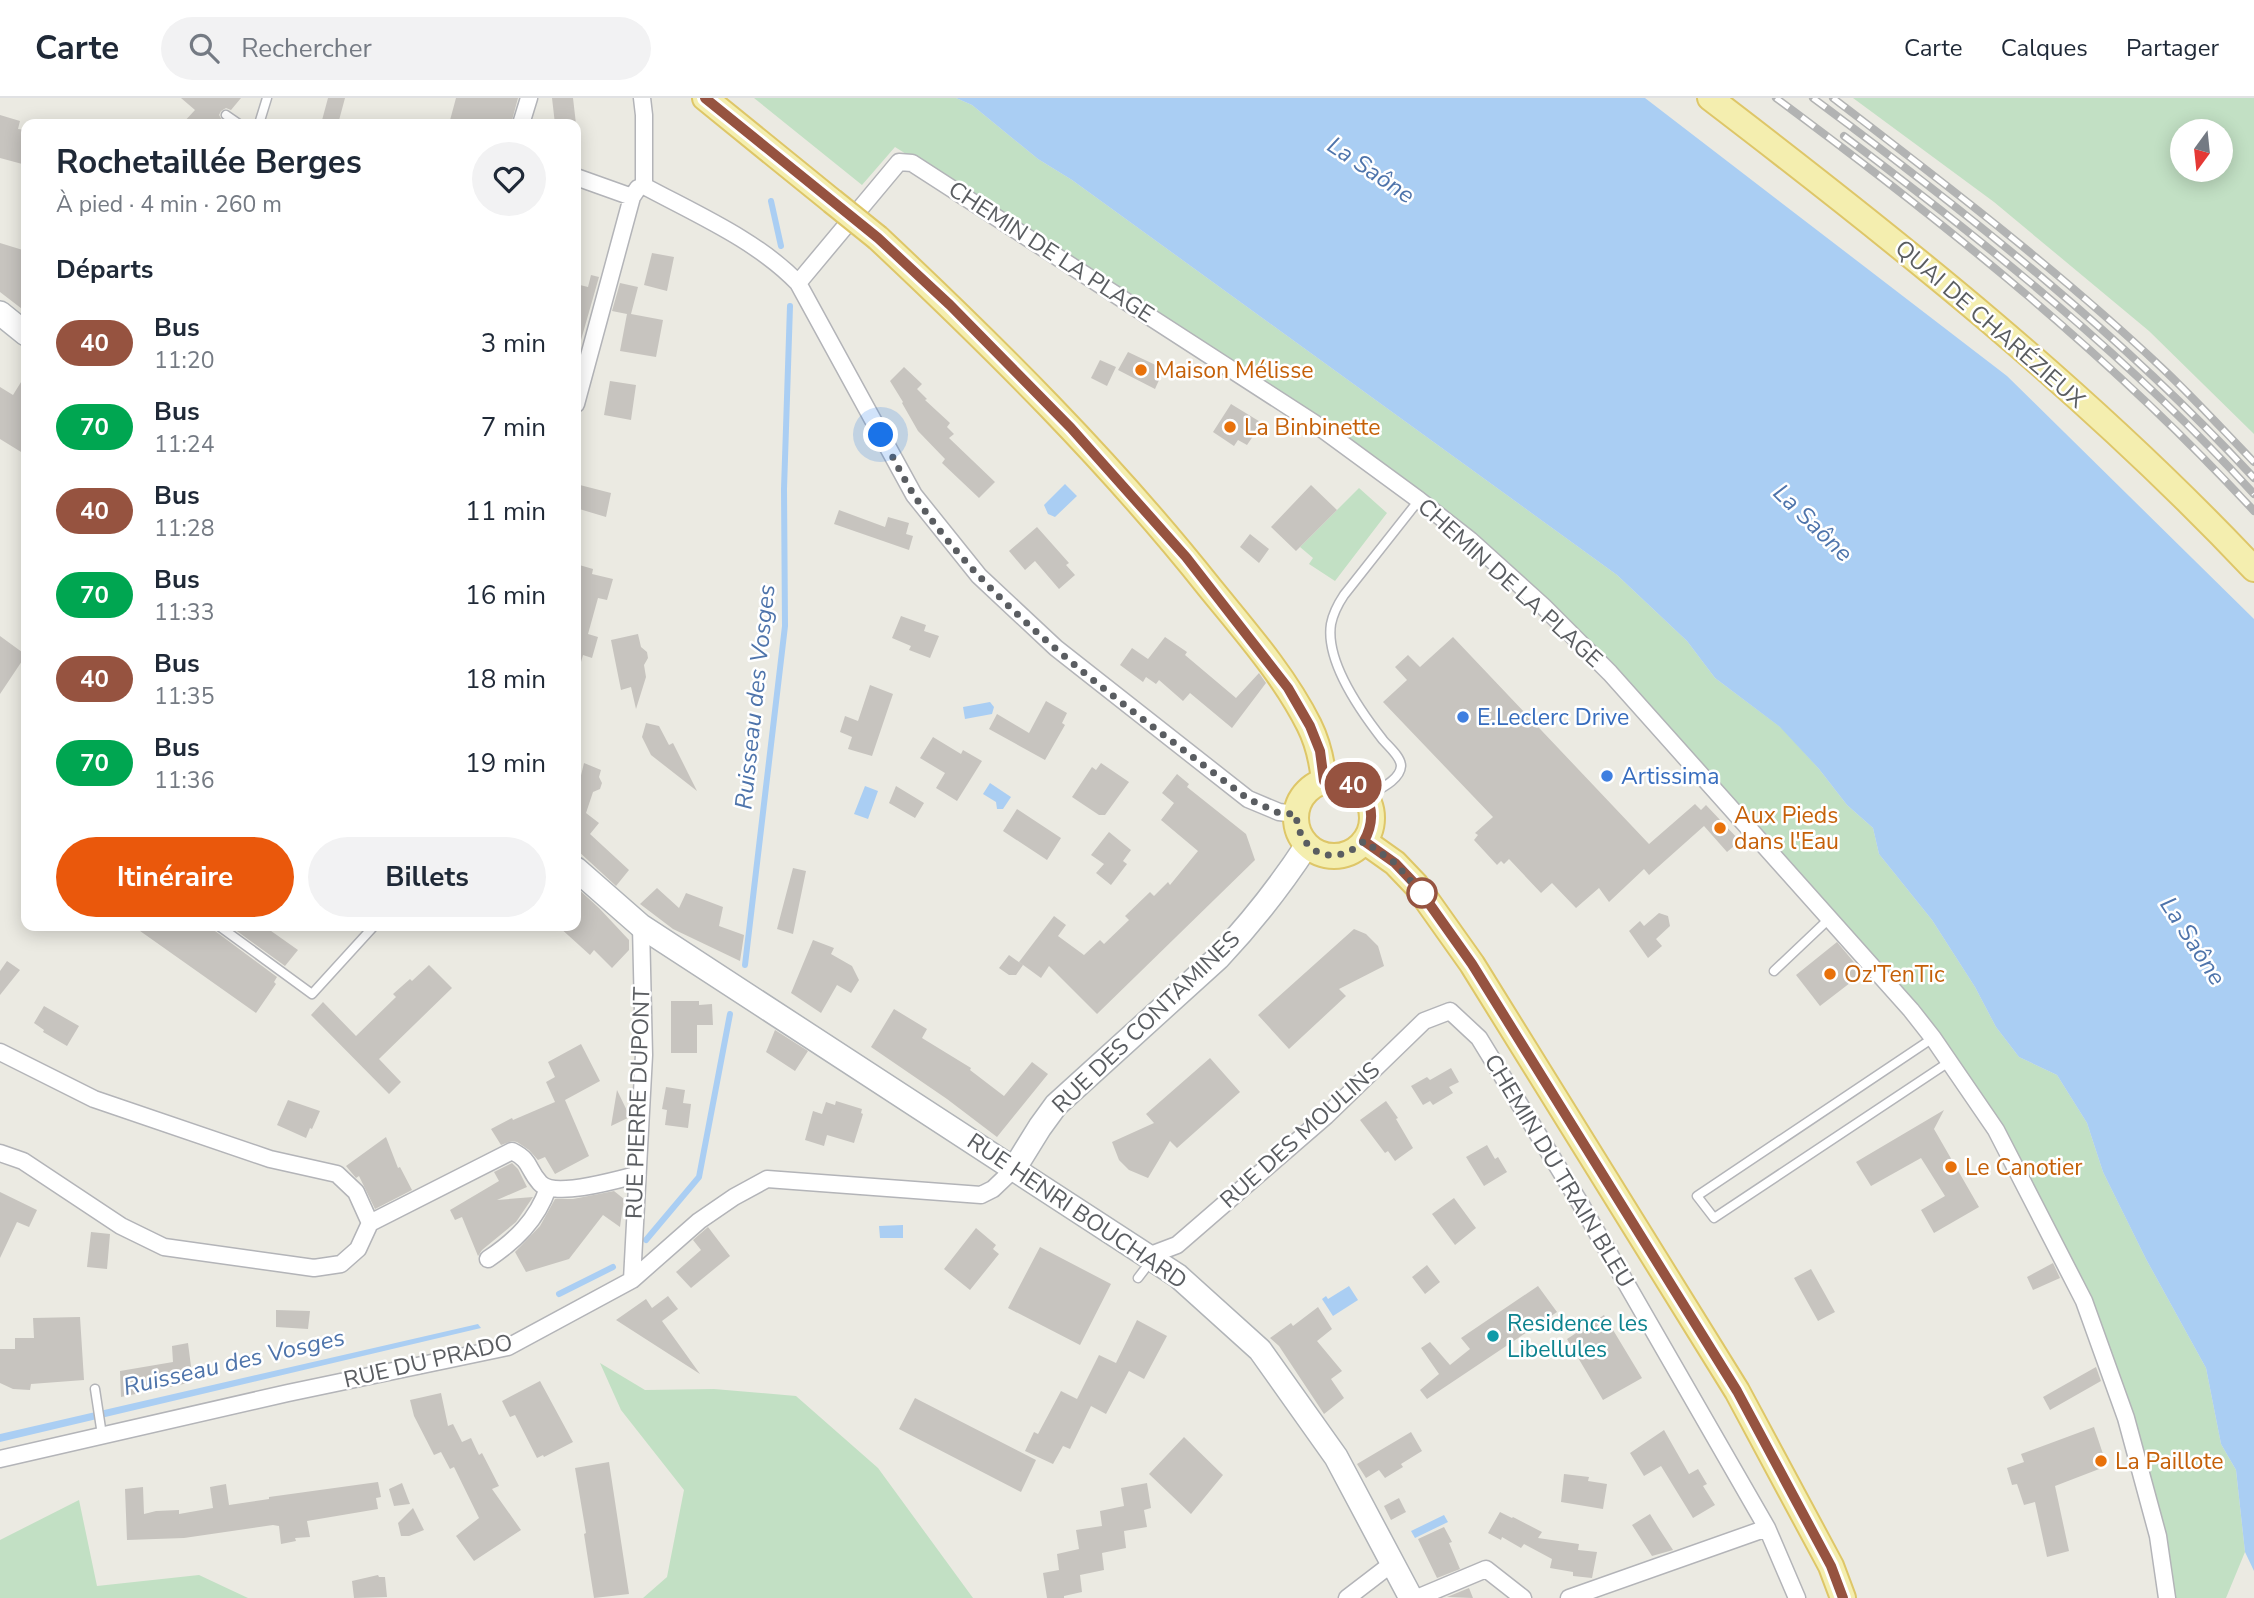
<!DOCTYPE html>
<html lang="fr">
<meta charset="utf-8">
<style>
body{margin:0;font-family:"Nunito Sans",sans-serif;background:#f2f2f3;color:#1f2937;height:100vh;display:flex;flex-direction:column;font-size:26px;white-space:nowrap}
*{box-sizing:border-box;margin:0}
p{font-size:23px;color:#747a83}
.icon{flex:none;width:38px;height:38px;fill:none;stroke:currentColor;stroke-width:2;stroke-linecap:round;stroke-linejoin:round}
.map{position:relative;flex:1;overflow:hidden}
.panel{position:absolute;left:21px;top:21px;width:560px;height:812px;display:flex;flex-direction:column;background:#fff;border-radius:14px;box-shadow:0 4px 18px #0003}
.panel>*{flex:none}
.badge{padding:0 14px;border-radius:23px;font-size:24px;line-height:46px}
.needle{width:46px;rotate:195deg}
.fabs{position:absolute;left:2170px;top:21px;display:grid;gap:14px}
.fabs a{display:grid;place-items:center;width:63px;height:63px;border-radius:50%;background:#fff;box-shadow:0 4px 18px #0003;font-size:35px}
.you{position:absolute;width:35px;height:35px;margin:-18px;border:5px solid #fff;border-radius:50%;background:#1a73e8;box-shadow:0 0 0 10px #1a73e833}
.map>.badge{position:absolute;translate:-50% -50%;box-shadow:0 0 0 4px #fff}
h2{padding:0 35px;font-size:26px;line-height:63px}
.round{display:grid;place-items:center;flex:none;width:74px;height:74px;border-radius:37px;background:#f2f2f3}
.headline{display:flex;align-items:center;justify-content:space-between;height:119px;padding:0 35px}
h1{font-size:33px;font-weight:700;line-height:52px}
.cta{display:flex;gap:14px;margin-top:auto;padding:14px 35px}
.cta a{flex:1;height:80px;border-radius:42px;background:#ea580c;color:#fff;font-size:28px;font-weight:700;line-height:80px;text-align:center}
.cta a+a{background:#f2f2f3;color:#1f2937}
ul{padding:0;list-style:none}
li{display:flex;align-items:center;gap:21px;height:84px;padding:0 35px}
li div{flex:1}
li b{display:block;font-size:26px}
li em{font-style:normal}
li .badge{min-width:77px;font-weight:700;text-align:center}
header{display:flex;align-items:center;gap:42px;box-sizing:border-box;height:98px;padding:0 35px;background:#fff;border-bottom:2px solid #e0e1e3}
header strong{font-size:33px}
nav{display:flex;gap:38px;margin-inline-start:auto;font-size:24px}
.search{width:490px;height:63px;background:#f2f2f3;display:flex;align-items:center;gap:18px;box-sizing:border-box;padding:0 24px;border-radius:38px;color:#747a83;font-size:26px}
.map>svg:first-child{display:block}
</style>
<header>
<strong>Carte</strong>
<div class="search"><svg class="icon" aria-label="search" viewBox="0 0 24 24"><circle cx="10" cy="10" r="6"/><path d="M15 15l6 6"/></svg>Rechercher</div>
<nav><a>Carte</a><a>Calques</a><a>Partager</a></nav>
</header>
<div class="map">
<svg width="2254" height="1500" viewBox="0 0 2254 1500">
<rect width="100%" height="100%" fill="#ebeae2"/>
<path fill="#c2e0c4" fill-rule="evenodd" d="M754,0H956L972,7L1038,61L1072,82L1617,477L1687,543L1715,580L1783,631L1819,671L1847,707L1873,730L1879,756L1932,822L1975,889L1996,929L2019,959L2057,977L2087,1025L2103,1074L2146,1161L2206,1270L2221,1346L2236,1372L2245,1454L2226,1500H2173L2159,1417L2043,1112L1904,897L1784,758L1540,498L1431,404L992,110L895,49L862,87Z
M1853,0H2254V336L2149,233L1994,104ZM2221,33V72H2182V33Z
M1359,390L1387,415L1335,483L1309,466L1313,460L1300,449Z
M600,1265L645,1292L714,1291L796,1298L878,1370L973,1500H643L667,1479L684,1392L621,1312Z
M79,1402L97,1488L199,1477L248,1500H0V1442Z"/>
<path fill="#aacef3" d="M956,0H1645L2007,278L2254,521V1473L2245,1454L2236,1372L2221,1346L2206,1270L2146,1161L2103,1074L2087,1025L2057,977L2019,959L1996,929L1975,889L1932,822L1879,756L1873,730L1847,707L1819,671L1780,629L1715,580L1687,543L1617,477L1072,82L1038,61L972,7Z
M1065,386L1077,398L1055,419L1048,416L1044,407Z
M990,604L994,609L992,616L965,621L963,609Z
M990,685L1011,699L1003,711H997L996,704L983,696Z
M865,688L878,693L868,721L854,716Z
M903,1127V1140H880L879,1128Z
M1349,1188L1358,1202L1333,1218L1322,1201L1326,1198L1328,1201Z
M478,1226L481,1230L0,1344V1336Z
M1444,1417L1448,1424L1415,1440L1411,1433Z"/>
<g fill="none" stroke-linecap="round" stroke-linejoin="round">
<path stroke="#aacef3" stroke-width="6" d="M771,103L781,148
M745,867L785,528L784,391L790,208
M646,1142L699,1079L730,916
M559,1196L613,1169"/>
</g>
<path fill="#c7c4bf" d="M181,0H241L231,12L226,10L221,13L219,17L222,22L218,26H182L195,12Z
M328,0H345L338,26H321Z
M456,0H518L511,26H449Z
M552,0H573L576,26H555Z
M0,17L20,23L18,31L26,32V67L0,60Z
M0,145L26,153V214L0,194Z
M652,155L674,159L667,193L644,187Z
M591,177L599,179L581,242L576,241V186L588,189Z
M620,185L638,189L631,216L663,222L656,259L620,253L627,216L612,213Z
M1128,254L1164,271L1155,291L1118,272Z
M1100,262L1116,269L1107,288L1091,280Z
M904,269L922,286L917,291L927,301L925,302L950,325L947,329L954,336L949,340L995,384L979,400L942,365L945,361L918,333L902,305L903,304L890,283Z
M26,276V357L0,341V289L13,297Z
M610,283L636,287L631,322L604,317Z
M1231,306L1262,325L1247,347L1238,342L1234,348L1213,334Z
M576,386L611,395L606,419L576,410Z
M1311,387L1337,412L1296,453L1271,429Z
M839,412L885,429L888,419L909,425L906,436L913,438L909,452L834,426Z
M1037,429L1069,465L1066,467L1075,477L1059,491L1035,463L1025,472L1009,453Z
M1250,436L1269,451L1259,465L1240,449Z
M576,466L593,471L592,476L613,481L607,502L598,500L588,536L598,539L592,560L583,557L581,564L576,563Z
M901,518L926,527L924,533L939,538L930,560L909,552L911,548L892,540Z
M638,536L641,549L647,554L648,560L644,567L646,579L636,611L631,589L621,592L611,542Z
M0,538L26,557L0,596Z
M1165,539L1187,554L1185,557L1236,600L1259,575L1266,585L1232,630L1190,595L1183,603L1159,582L1156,586L1146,579L1143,584L1120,567L1132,550L1148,561Z
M1453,539L1649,746L1695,706L1701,712L1706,707L1740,743L1727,754L1704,728L1649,777L1644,771L1609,804L1599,790L1576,810L1552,785L1541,795L1509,761L1504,766L1501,763L1497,767L1474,742L1478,737L1475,735L1493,719L1383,604L1407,582L1395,569L1408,557L1420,569Z
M870,587L893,596L872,658L848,651L852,639L840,634L845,618L858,623Z
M1046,603L1067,615L1062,625L1065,627L1045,662L989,631L997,616L1029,635Z
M646,625L659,628L669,647L673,645L697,693L651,657L642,639Z
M933,639L961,656L963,652L982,663L957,703L936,690L945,675L920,660Z
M584,665L601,672L599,679L602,685L600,691L593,694L586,715L599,725L590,736L629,772L616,788L577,752L576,754V698Z
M1101,665L1129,684L1105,717H1099L1072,699L1092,669L1096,672Z
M1177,676L1189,686L1187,689L1246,736L1255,762L1097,916L1049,868L1041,880L1019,864L1054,818L1066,827L1058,838L1084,857L1100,842L1104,846L1129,822L1125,818L1150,794L1154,798L1168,784L1170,787L1198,753L1161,722L1174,705L1162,695Z
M896,688L924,705L915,720L889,705Z
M1017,711L1061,740L1047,762L1003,733Z
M1109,734L1131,752L1123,763L1127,766L1111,787L1096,775L1104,766L1091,757Z
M793,770L806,773L793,836L777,831Z
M576,789L599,810L629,842V852L612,870L594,852L590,857L558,828H576Z
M657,790L679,810L686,795L723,809L719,828L744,837L740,863L673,831L640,806Z
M1659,815L1668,818L1670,828L1656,841L1662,848L1648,860L1629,833L1640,823L1644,828Z
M133,828H213L215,833L277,879L274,884L276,886L256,915Z
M230,828H264L298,852L285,868Z
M1354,831L1366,836L1378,848L1384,868L1339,891L1346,898L1289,951L1258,917Z
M813,842L834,850L831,856L852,868L859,882L851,895L837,887L821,915L791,895Z
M1837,844L1863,875L1820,908L1796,877Z
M1009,857L1023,867L1016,877H1009L999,870Z
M7,863L20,872L0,897V873Z
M429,867L452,890L379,961L401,984L389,996L311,917L323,904L356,938L396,899L393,896L410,881L412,883Z
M671,903H699V907L712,906L713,927H697V955H671Z
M44,908L79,928L67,948L43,934L44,932L34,925Z
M894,911L927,931L922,940L971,970L970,972L1004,998L1032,964L1048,976L997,1039L947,1001L871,949Z
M775,932L808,953L795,973L766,954Z
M581,946L600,983L565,1002L589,1058L555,1076L545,1059L538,1062L529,1052L517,1044L512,1043L501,1047L491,1031L512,1020L513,1022L555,1004L546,984L555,979L548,964Z
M1210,960L1240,994L1177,1050L1170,1043L1148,1080L1129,1072L1119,1062L1112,1044L1154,1025L1146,1016Z
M1451,970L1459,984L1449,989L1453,995L1433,1007L1430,1003L1423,1007L1411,988L1427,979L1430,982Z
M666,989L685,992L683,1005L691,1006L688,1030L665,1027L667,1012L662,1011Z
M617,992L630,1019L611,1028Z
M288,1002L320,1013L312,1031L310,1030L306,1040L277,1027Z
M836,1003L862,1011L861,1015L863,1016L854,1045L827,1037L824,1048L805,1042L813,1013L822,1016L826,1004L835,1007Z
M1386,1003L1398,1020L1396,1021L1413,1050L1395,1063L1388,1053L1385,1055L1360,1022Z
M1944,1012L1934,1031L1979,1109L1934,1135L1921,1112L1945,1098L1921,1060L1871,1088L1856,1064Z
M386,1039L398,1070L400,1069L412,1092L375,1111L359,1078L356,1080L346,1068Z
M1487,1047L1495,1061L1498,1059L1507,1074L1484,1088L1466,1059Z
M512,1065L518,1071L527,1089L497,1102L533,1099L516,1124L482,1152L478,1158L462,1119L455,1122L450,1112L499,1083L494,1074Z
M614,1093L624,1101L620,1129L603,1117L569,1161L526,1174L515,1154L540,1128L555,1101H573Z
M0,1094L37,1112L29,1129L17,1124L0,1160Z
M1454,1100L1476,1130L1455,1147L1432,1116Z
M708,1129L730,1158L691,1190L676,1174L701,1152L693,1142Z
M976,1130L996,1147L993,1151L999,1156L970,1192L944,1171Z
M91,1134L110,1136L107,1171L87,1169Z
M1040,1149L1111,1186L1080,1247L1008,1210Z
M2053,1165L2060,1180L2033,1192L2027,1179Z
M1427,1167L1440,1184L1425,1196L1412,1179Z
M1811,1171L1835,1214L1818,1223L1794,1180Z
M1538,1188L1557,1214L1427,1301L1420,1292L1439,1276L1421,1250L1430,1244L1450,1267L1470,1251L1461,1240Z
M668,1198L678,1211L662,1223L700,1276L616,1222L646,1201L652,1210Z
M1318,1209L1332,1231L1317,1243L1342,1273L1331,1281L1344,1300L1324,1316L1279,1248L1270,1240L1291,1225L1293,1228Z
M276,1212L310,1213L308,1231L276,1229Z
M1604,1217L1642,1280L1603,1302L1567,1241Z
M80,1219L84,1282L31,1286L30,1292L13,1291L0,1285V1251H15V1240H34L33,1220Z
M1137,1222L1167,1238L1144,1281L1129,1273L1106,1316L1091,1308L1070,1351L1063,1348L1053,1366L1025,1353L1034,1334L1038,1336L1061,1293L1077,1301L1099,1257L1116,1265Z
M188,1245L193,1284L121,1299L120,1273L173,1264L172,1248Z
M2096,1269L2101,1283L2050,1312L2043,1299Z
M540,1283L573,1344L544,1359L543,1357L537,1360L515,1317L510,1319L502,1303Z
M441,1295L448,1328L453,1326L462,1344L471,1340L479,1357L482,1355L499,1388L492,1391L521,1432L474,1463L456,1438L479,1420L454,1369L450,1371L441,1354L434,1357L414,1318L410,1302Z
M915,1300L1036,1362L1021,1394L899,1331Z
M2094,1329L2107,1368L2055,1388L2069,1453L2047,1459L2035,1404L2024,1407L2017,1386L2012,1387L2007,1370L2024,1364L2021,1356Z
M1664,1332L1689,1376L1698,1371L1707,1386L1703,1388L1715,1407L1693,1420L1661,1368L1644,1378L1630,1355Z
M1411,1334L1422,1353L1401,1366L1403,1369L1385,1380L1379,1372L1366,1380L1357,1366Z
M1184,1339L1223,1377L1191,1416L1149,1376Z
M609,1364L629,1496L594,1500L584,1436L586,1435L575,1370Z
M1564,1376L1589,1379L1588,1383L1607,1386L1603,1411L1561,1404Z
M378,1384L381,1399L376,1400L378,1411L307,1423L310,1439L295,1440L296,1443L281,1446L279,1428L273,1427L184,1440L127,1442L125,1391L143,1389L144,1416L156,1413L179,1412V1416L213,1410L210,1389L226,1386L229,1407L269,1401V1399Z
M402,1385L410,1406L394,1408L389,1391Z
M1147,1385L1151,1410L1144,1412L1147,1429L1124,1433L1126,1450L1102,1455L1104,1472L1080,1477L1082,1494L1064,1498V1500H1047L1043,1475L1059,1472L1057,1456L1079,1451L1076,1432L1102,1428L1100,1413L1124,1408L1121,1390Z
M1399,1400L1406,1414L1391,1422L1384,1408Z
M413,1410L424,1432L409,1438H401L398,1425Z
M1500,1414L1512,1420L1513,1419L1542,1434L1538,1440L1579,1446L1578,1452L1597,1454L1592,1480L1573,1478V1474L1550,1470L1552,1461L1524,1446L1521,1450L1502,1439L1501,1442L1488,1435Z
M1650,1416L1658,1429L1673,1452L1652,1458L1632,1427Z
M1444,1429L1452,1444L1449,1445L1460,1471L1437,1480L1418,1441Z
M378,1477L379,1479H385L387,1499L354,1500L352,1483Z
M1469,1490L1473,1500L1447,1499Z"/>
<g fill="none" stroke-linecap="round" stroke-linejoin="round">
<g stroke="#b3b4b8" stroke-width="11">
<path id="lane" d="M226,17L239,26
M259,26L267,0
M1366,699C1377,692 1400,683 1401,668C1401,659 1389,649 1383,642C1361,614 1325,564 1331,526C1333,516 1338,506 1344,497L1419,402
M219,828L312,896L374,828
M1774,873L1830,820
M1933,940L1697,1098L1714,1120L1949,964
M1138,1180L1151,1163
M95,1291L102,1337"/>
</g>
<g stroke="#b3b4b8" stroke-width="19">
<path id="street" d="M642,0L644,17V88
M521,26L529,0
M576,79L632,99
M644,88C696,116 758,143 798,185L914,397L979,478L1056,550L1248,701L1279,714L1296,716
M798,185L899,64L912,65L1314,325L1419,402L1470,442L1543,508L1610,575L1911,912L1933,940L1996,1032L2084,1203L2126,1320L2158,1438L2167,1500
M576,306L632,99L638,90L644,88
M0,954L94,1001L270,1061L337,1076L356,1094L370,1125
M0,1055L23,1063L121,1128L164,1149L314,1170L341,1166L358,1151L370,1125
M370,1125L512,1053C532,1063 527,1071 540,1085C554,1100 617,1082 636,1077
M1148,1158L1177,1147L1326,1018L1424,923L1450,913L1479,940L1580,1105L1767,1430L1797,1500
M488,1161C515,1143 537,1122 548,1090
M632,1182L644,957L641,828
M0,1361L288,1295L508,1249L632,1182L699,1123L734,1099L767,1081L981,1097L993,1091L1014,1071
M1347,1500L1394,1464
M1417,1500L1486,1471L1523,1500
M1569,1500L1767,1430"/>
</g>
<g stroke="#b1b4b8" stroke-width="26">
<path id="secondary" d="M0,215L26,236
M576,771L641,828L1178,1178L1260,1252L1336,1359L1411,1500
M1014,1071L1040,1029L1056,1007L1218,860C1251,825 1281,787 1307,747"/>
</g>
<g stroke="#dec668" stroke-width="28">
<path id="primary" d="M705,0L832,103
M1710,0C1901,146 2089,296 2254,471
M878,140C995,250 1110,364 1210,490C1245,533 1284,577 1309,627C1318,645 1322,663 1324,683
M1296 720a38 38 0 1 1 76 0a38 38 0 1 1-76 0Z
M1364,743L1395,765L1416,787L1472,866L1737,1293L1831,1468L1843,1500"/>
</g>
<use href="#lane" stroke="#fff" stroke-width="8"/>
<use href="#street" stroke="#fff" stroke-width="16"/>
<use href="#secondary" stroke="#fff" stroke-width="23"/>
<use href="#primary" stroke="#f4eeaf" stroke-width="24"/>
<g stroke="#b2b3b3" stroke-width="8">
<path id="rail" d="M1776,0C1946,126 2110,257 2254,413
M1813,0C1969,116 2122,237 2254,380
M1833,0C1945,86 2058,172 2161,269C2193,299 2223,332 2254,364
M1844,38C1989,147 2131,261 2254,396"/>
</g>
<use href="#rail" stroke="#fff" stroke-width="5" stroke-dasharray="16" stroke-linecap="butt"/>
<g stroke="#dec668" stroke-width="28" stroke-linecap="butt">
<path id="primary-bridge" d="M832,103L878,140"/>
</g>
<use href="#primary-bridge" stroke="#f4eeaf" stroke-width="24"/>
</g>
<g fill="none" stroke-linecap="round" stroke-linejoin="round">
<g stroke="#fff" stroke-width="16">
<path id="line" d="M705,0L878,140L950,207L1071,330L1186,459L1288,590L1310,628L1320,653L1324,683C1362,678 1383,709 1364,743L1395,765L1416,787L1472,866L1737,1293L1831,1468L1843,1500"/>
</g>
<use href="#line" stroke="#965340" stroke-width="10"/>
<path stroke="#5a5d61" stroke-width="7" stroke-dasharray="0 12.6" d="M881,337C892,357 902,378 914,397C995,519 1134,613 1248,701L1279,715L1296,716C1299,757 1335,770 1364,743L1395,765L1426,800L1422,795"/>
</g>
<g fill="#e8710a" stroke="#fff" stroke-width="2.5">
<circle cx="1141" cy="272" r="7"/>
<circle cx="1230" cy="329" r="7"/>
<circle cx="1720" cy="730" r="7"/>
<circle cx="1830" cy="876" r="7"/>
<circle cx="1951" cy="1069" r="7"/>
<circle cx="2101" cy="1363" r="7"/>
</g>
<g fill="#3f7fe0" stroke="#fff" stroke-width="2.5">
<circle cx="1463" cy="619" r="7"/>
<circle cx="1607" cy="678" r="7"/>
</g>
<circle fill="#fff" stroke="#965340" stroke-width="3.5" cx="1422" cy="795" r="14"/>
<circle fill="#0f9aa8" stroke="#fff" stroke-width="2.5" cx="1493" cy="1238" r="7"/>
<g text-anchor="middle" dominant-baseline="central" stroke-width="5" stroke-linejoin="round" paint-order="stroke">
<g font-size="23" fill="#5a5d61" stroke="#fff">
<text transform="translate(1051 154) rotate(33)">CHEMIN DE LA PLAGE</text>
<text transform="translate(1990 226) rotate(41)">QUAI DE CHARÉZIEUX</text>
<text transform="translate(1510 485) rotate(42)">CHEMIN DE LA PLAGE</text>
<text transform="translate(1146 924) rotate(-44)">RUE DES CONTAMINES</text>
<text transform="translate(638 1005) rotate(-88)">RUE PIERRE DUPONT</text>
<text transform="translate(1300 1037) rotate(-42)">RUE DES MOULINS</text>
<text transform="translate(1559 1073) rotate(59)">CHEMIN DU TRAIN BLEU</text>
<text transform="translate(1077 1113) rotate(34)">RUE HENRI BOUCHARD</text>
<text transform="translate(428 1263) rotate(-13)">RUE DU PRADO</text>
</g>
<g font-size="23" fill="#c56008" stroke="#fff" text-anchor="start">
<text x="1155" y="272">Maison Mélisse</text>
<text x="1244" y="329">La Binbinette</text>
<text x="1734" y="717">Aux Pieds<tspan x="1734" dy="26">dans l'Eau</tspan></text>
<text x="1844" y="876">Oz'TenTic</text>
<text x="1965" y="1069">Le Canotier</text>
<text x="2115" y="1363">La Paillote</text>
</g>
<g font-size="23" fill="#366cbe" stroke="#fff" text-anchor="start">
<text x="1477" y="619">E.Leclerc Drive</text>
<text x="1621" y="678">Artissima</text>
</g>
<g font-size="23" fill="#0d838f" stroke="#fff" text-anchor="start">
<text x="1507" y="1225">Residence les<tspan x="1507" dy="26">Libellules</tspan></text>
</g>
<g font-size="24" font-style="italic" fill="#4e74ab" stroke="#fff">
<text transform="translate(1371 72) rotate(34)">La Saône</text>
<text transform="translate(1813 425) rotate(44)">La Saône</text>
<text transform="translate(755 599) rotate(-84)">Ruisseau des Vosges</text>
<text transform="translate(2193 843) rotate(57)">La Saône</text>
<text transform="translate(234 1264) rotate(-13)">Ruisseau des Vosges</text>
</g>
</g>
</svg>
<div class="fabs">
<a><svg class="needle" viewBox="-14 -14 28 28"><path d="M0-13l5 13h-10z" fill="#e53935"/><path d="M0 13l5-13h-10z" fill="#747a83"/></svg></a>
</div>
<div class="you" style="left:881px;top:337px"></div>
<b class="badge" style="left:1353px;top:687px;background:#965340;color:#fff">40</b>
<section class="panel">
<div class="headline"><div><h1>Rochetaillée Berges</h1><p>À pied · 4 min · 260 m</p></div><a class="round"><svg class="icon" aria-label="heart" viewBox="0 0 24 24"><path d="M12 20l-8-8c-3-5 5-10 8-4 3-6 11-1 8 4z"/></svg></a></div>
<h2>Départs</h2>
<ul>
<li><span class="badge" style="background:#965340;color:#fff">40</span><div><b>Bus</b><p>11:20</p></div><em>3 min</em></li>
<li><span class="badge" style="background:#00a651;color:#fff">70</span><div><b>Bus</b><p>11:24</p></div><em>7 min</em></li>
<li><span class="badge" style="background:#965340;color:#fff">40</span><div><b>Bus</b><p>11:28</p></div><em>11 min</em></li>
<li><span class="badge" style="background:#00a651;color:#fff">70</span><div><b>Bus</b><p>11:33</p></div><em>16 min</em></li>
<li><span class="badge" style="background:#965340;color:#fff">40</span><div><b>Bus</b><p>11:35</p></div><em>18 min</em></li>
<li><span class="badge" style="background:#00a651;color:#fff">70</span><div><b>Bus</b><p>11:36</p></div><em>19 min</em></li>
</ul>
<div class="cta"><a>Itinéraire</a><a>Billets</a></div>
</section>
</div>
